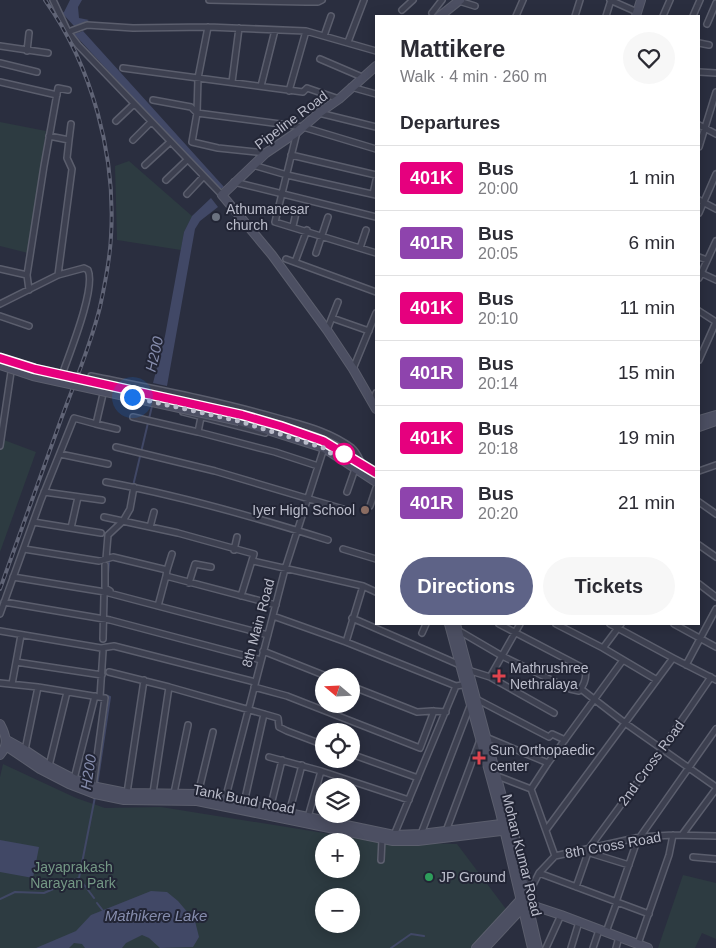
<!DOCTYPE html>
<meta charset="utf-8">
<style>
body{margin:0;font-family:Arial,sans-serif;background:#f7f7f7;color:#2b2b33;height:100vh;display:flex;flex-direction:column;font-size:19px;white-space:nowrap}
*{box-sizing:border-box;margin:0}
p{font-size:16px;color:#7c7c81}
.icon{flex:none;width:28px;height:28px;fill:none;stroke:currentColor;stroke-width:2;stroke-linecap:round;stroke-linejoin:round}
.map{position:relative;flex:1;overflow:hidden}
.details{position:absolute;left:375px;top:15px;width:325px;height:610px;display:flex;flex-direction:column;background:#fff;border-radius:0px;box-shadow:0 2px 12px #0003}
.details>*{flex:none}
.badge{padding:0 10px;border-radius:4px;font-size:18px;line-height:32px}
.needle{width:32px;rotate:289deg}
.tools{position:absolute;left:315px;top:668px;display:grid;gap:10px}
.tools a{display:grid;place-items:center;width:45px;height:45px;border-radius:50%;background:#fff;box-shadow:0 2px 12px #0003;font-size:25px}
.you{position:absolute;width:25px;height:25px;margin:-12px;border:4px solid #fff;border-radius:50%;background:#1a73e8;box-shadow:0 0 0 8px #1a73e833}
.map>.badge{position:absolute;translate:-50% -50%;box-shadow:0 0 0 2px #fff}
h2{padding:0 25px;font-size:19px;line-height:45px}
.round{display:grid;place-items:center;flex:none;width:52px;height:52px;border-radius:26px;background:#f7f7f7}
.summary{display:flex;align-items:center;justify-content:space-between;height:85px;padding:0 25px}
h1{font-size:24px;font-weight:700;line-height:38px}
.primary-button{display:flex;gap:10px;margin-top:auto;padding:10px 25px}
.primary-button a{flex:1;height:58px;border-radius:30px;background:#5e6387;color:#fff;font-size:20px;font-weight:700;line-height:58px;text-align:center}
.primary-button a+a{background:#f7f7f7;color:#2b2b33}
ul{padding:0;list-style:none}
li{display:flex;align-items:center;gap:15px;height:65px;padding:0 25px;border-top:1px solid #e1e1e2}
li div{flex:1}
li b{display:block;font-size:19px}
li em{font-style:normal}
li .badge{min-width:55px;font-weight:700;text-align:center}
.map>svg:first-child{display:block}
</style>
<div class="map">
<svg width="716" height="948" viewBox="0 0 716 948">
<rect width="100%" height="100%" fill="#2a2e3f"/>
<path fill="#2d3b41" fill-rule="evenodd" d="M0,122L46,131L28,253L0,246Z
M129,161L192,216L184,232L181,250L117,240L115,166Z
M4,440L36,452L0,552V450Z
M3,764L76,798L105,808L161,807L380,842L457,844L506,909L471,948H0V777ZM324,841H351V869H324ZM324,896H351V924H324Z
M683,875L716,883V939L702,933L695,948H658Z"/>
<path fill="#414866" d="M70,0H82L78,7L79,18L89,20L75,27L62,13L64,12Z
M83,31L224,187L219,190L74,34Z
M211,198L218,207L200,221L195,229L167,386L153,383L165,336L184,232L192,216Z
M0,840L39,847L33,878L0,872Z
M151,891L167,892L178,901L195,921L199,937L193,947L160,948L149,938L142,935L126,943L122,948H85L82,944L74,943L69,948H36L76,931L91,915Z"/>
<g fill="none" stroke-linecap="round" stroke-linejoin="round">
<path stroke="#414866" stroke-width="2" d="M133,486L152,406
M107,585L109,563
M106,613L107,594
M97,785L110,697L102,694
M94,898L79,878L95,797
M0,899L15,892L44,893L79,878
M97,903L104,912
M391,948L411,934L424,936"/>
<g stroke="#5b5e6d" stroke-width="8">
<path id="street" d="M53,0L68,32L78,45L222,195
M209,0L306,2H318L322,0
M610,0L637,12
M459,1L475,6
M402,10L413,0
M432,13L442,0
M516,16L523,0
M575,16L580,0
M606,16L611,0
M663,16L670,0
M693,16L700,0
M707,24L716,3
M208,27L198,78L197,113L192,142L218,148L266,153
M68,32L87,25L133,28L208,27L306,31L376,51
M324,36L331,16
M348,42L364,0
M699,43L709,45
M0,46L48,53
M27,51L29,33
M320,59L362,77
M0,63L37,72
M123,68L303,92L307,88L339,99
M699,72L716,73
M0,82L57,95
M232,82L239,28
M261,86L275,30
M351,87L376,94
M289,91L306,31
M153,100L191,107L197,113L303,127L376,149
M319,113L376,127
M116,121L134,104
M699,125L716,134
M297,132L275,222L376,253
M49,136L69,140L67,158L72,169L58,275
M69,140L71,124
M133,140L151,122
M699,147L716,92
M291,155L376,175
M145,165L170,142
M253,165L287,175L376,195
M166,180L187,160
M234,182L376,217
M187,194L203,177
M373,194L376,180
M699,200L716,209
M699,213L716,174
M293,226L296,213
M360,248L366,230
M316,253L328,217
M699,257L707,260
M286,259L376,292
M295,262L307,230
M0,269L27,275
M701,273L716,280
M699,278L716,241
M29,290L27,275L44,166L58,88L68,90
M0,304L58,275L84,268L88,270C96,288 70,352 63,372
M699,311L716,322
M0,316L29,326
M332,318L369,331
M327,330L338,302
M699,360L716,322
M353,369L376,313
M91,376C155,389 219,401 281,419C306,426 331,432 352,448C357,452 359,458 362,464
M373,401L376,393
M183,412L265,433
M133,417L198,432
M201,417L198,432L275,452L318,466
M96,424L117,429
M0,446L11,372
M116,447L215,471L343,509
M60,454L108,464
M699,471L716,465
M106,482C182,496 255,517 328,540
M44,492L102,500
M347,492L355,469
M699,502L716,514
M370,506L376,488
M104,517L178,533L254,554L241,596
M33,522L101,533
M150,527L154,512
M71,528L78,497
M699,545L716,557
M24,549L99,561L113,557L167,570L166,576L276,605
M343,549L376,559
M234,550L237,537
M106,559L108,535L123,521L130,509L134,487
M253,561L363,586L376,592
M105,565V588L110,591
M167,570L172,554
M13,577L105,592L268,635
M189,583L195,564L211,567
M699,584L716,597
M4,602L110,620L261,660
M158,606L166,576
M0,614L41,500L74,418L96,424L103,394
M273,616L346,642L456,686
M352,618L460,665
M556,624L603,648L657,680
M610,624L673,658L716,680
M674,624L716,647
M0,631L101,648L114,646L255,682
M461,632L502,656L570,689L579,691C584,685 587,677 585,669L499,624
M422,633L426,624
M103,639L104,595
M346,642L363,586
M603,648L621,624
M263,651L326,676
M16,662L102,675
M686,665L716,609
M109,672L169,687L278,718L279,727L287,731L324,745
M467,672L471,671L490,677L554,713
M490,677L520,624
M0,683L38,687L105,698L93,786
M12,684L21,635
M351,686L417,712L432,711L446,712
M254,687L287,696L420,748L434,711
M581,689L625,723L716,787
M100,697L103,651
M478,700L549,737L552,734L565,740
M488,738L548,763
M25,750L38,687
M351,754L418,778
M269,757L321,771L409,800
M49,766L67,692
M500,777L531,789
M74,779L95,696
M127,793L144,680
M153,793L169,687
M174,793L188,725
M198,794L213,732
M225,800L285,569L324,448H321
M244,803L264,714
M270,809L282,760
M289,813L302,765
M308,817L321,771
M546,830L673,658
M446,831L480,740
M421,834L470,706
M394,835L456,686L468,684
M682,835L716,789
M516,837L531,889
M640,837L716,729
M587,852L629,865
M555,856L531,789L548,763L623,660
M693,857L716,859
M381,860L382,839
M539,873L649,914
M576,887L590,847L662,749L711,677
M531,889L539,873L555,856L640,837L673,835L716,836
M616,902L638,838
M606,932L617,902
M638,944L669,855L673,835
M546,948L561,915
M571,948L579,922
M593,948L599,930
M616,948L619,937"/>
</g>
<g stroke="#5b5e6d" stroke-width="10">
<path id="secondary" d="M440,16L460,0
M636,16L641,0
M376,66L339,99L319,113L297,132L266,153L222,195L272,255L327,330L353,369L376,409
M241,415L280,426L323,441L376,473
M699,420L716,415
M239,421L324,448L376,482
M699,427L716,421
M449,624L500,812L532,948
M456,624L509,823L538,948
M0,724C6,735 9,745 0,755
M7,740L25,750L49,766L74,779L97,787L127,793L198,794L394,835L421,834L509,823
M6,746L40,769L69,784L95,794L124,800L197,801L393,841H418L510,830
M528,904L561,915L648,948
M476,948L522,898
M485,948L524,906"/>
</g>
<use href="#street" stroke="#3d4050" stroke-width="5"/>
<use href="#secondary" stroke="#4c4f62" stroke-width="8"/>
<g stroke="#606476" stroke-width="4">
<path id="rail" d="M0,589C20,534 39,480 59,425C73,386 90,348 100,307C105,284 110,260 111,236C116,155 92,66 45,0"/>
</g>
<use href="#rail" stroke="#222535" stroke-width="2" stroke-dasharray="5.5" stroke-linecap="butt"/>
<g stroke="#5b5e6d" stroke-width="10" stroke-linecap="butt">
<path id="secondary-bridge" d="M0,358L35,369L241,415
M0,365L33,376L239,421"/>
</g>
<use href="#secondary-bridge" stroke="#4c4f62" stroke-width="8"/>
</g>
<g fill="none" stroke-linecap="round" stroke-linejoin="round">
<g stroke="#fff" stroke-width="11">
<path id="line" d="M0,358L35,369L242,415L280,426L323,441L376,473"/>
</g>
<use href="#line" stroke="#e6007e" stroke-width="8"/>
<path stroke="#babcca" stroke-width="5" stroke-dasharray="0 9" d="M132,397L239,421L324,448L336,457L344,454"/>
</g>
<circle fill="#6b7280" stroke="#222535" stroke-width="2" cx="216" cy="217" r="5"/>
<circle fill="#fff" stroke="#e6007e" stroke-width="2.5" cx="344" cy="454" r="10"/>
<circle fill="#8d6e63" stroke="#222535" stroke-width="2" cx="365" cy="510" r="5"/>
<g fill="#e0444e" stroke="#222535" stroke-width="2">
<path d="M496.5 668.5h5v5h5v5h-5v5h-5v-5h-5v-5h5z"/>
<path d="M476.5 750.5h5v5h5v5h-5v5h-5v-5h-5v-5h5z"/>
</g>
<circle fill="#2e9e5b" stroke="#222535" stroke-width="2" cx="429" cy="877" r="5"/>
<g text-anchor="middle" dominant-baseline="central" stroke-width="4" stroke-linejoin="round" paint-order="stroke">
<g font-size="14" fill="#babcca" stroke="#222535">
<text transform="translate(291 120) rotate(-37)">Pipeline Road</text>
<text transform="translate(258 623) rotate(-75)">8th Main Road</text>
<text transform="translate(651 763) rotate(-54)">2nd Cross Road</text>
<text transform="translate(244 799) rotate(11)">Tank Bund Road</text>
<text transform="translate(613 845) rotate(-10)">8th Cross Road</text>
<text transform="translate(522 855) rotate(76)">Mohan Kumar Road</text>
</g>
<g font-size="14" fill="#babcca" stroke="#222535" text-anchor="start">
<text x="226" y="209">Athumanesar<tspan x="226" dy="16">church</tspan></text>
<text x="355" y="510" text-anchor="end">Iyer High School</text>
<text x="510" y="668">Mathrushree<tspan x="510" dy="16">Nethralaya</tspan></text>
<text x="490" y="750">Sun Orthopaedic<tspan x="490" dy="16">center</tspan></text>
<text x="439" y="877">JP Ground</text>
</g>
<g font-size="14" fill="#749885" stroke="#222535">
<text x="73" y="867">Jayaprakash<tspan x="73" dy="16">Narayan Park</tspan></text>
</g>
<g font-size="15" font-style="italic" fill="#868dad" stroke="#222535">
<text transform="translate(154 354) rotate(-77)">H200</text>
<text transform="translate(88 772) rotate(-81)">H200</text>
<text x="156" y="915">Mathikere Lake</text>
</g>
</g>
</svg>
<div class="tools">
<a><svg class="needle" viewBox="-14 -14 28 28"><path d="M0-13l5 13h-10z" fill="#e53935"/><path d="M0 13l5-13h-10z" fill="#7c7c81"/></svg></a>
<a><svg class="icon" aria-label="locate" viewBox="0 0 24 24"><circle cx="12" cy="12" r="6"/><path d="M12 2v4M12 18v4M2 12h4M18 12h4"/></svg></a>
<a><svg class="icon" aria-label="layers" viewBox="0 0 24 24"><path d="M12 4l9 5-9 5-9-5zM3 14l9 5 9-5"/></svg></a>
<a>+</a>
<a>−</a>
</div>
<div class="you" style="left:132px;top:397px"></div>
<section class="details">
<div class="summary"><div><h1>Mattikere</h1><p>Walk · 4 min · 260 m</p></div><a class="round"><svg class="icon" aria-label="heart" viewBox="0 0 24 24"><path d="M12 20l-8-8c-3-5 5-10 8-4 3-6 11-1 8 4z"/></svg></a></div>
<h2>Departures</h2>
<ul>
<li><span class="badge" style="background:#e6007e;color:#fff">401K</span><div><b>Bus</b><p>20:00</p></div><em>1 min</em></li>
<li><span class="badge" style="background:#8e44ad;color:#fff">401R</span><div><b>Bus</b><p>20:05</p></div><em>6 min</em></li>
<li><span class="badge" style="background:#e6007e;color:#fff">401K</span><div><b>Bus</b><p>20:10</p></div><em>11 min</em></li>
<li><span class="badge" style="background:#8e44ad;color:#fff">401R</span><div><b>Bus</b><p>20:14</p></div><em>15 min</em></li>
<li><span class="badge" style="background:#e6007e;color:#fff">401K</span><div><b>Bus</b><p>20:18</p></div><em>19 min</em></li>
<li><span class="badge" style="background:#8e44ad;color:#fff">401R</span><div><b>Bus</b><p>20:20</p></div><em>21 min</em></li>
</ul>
<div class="primary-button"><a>Directions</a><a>Tickets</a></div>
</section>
</div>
